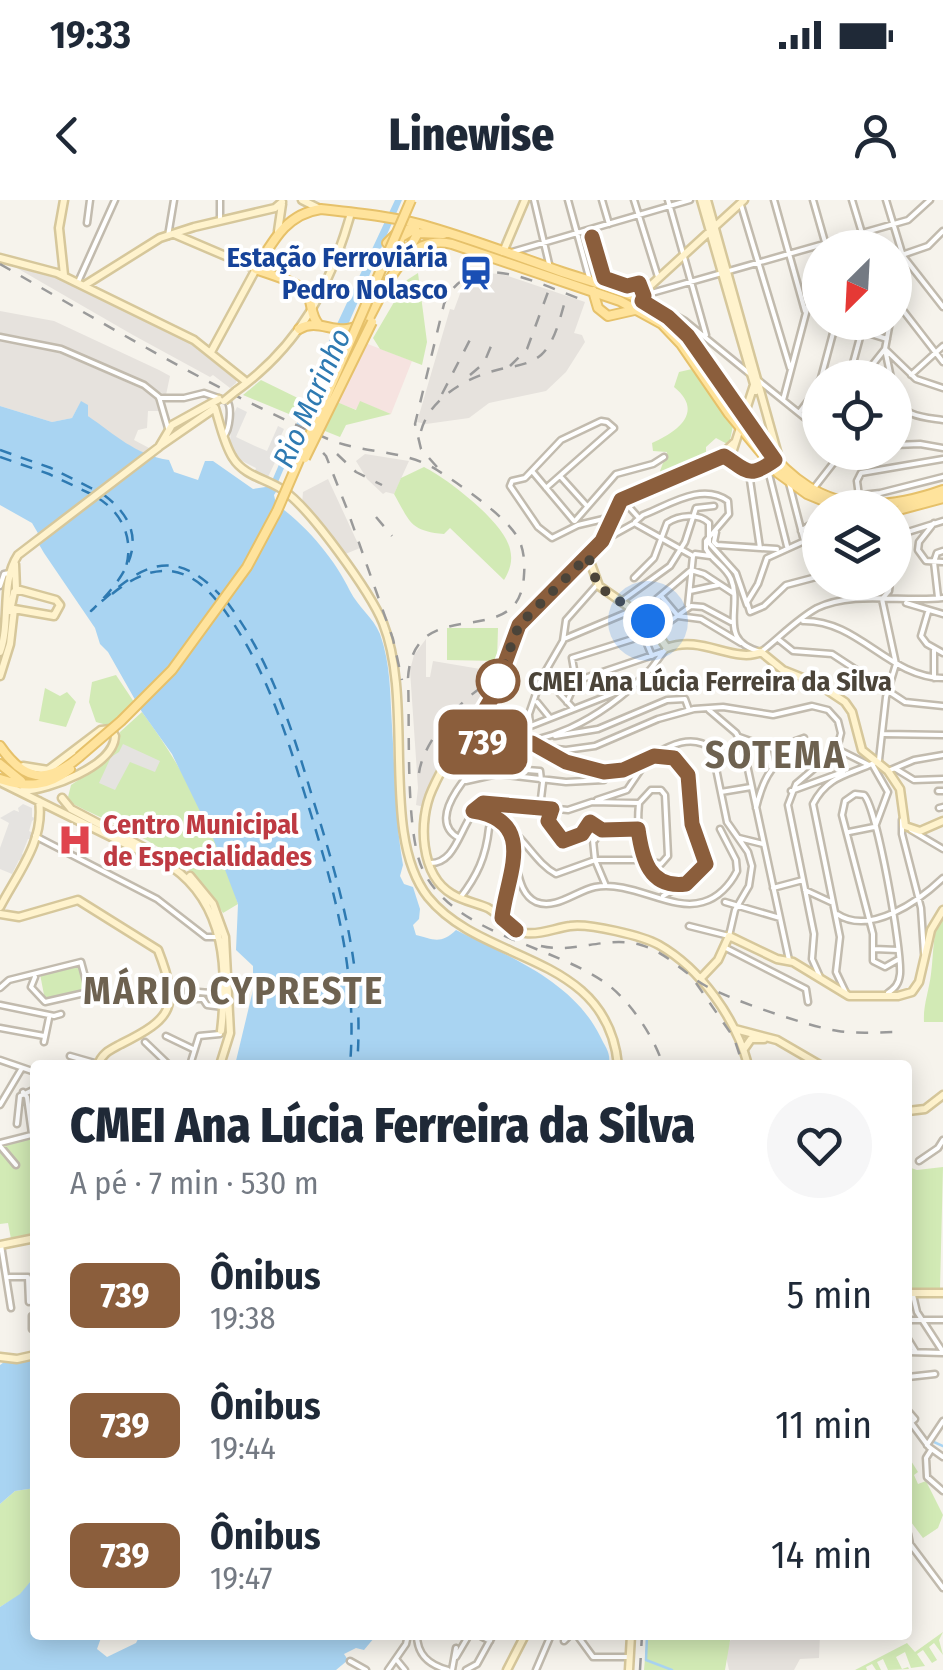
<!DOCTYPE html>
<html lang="pt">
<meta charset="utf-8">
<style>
body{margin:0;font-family:"Fira Sans Condensed",sans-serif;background:#f6f6f7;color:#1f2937;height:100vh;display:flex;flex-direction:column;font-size:38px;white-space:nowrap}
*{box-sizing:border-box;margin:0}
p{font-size:32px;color:#747a83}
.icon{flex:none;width:55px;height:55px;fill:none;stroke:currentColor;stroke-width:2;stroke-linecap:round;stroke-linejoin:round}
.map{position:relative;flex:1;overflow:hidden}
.side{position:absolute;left:30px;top:860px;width:882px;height:580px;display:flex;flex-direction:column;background:#fff;border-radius:10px;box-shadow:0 5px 25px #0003}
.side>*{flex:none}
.badge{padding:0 20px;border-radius:15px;font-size:35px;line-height:65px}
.needle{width:65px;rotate:204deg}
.controls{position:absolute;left:802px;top:30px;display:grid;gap:20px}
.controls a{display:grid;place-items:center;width:110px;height:110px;border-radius:50%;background:#fff;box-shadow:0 5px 25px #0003;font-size:50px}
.you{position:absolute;width:50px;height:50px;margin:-25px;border:8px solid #fff;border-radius:50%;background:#1a73e8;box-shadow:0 0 0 15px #1a73e833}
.map>.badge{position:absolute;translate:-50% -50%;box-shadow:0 0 0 5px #fff}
.round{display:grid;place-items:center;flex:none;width:105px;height:105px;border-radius:52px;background:#f6f6f7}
.summary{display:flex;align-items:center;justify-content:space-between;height:170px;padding:0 40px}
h1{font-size:48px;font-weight:800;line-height:75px}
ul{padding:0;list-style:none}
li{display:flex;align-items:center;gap:30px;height:130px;padding:0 40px}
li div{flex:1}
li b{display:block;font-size:38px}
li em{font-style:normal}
li .badge{min-width:110px;font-weight:700;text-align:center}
.status{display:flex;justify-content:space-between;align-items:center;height:70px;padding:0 50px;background:#fff;direction:ltr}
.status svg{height:28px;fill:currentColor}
header{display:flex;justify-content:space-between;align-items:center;height:130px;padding:0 40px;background:#fff;font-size:45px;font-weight:800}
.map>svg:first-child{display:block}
</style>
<div class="status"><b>19:33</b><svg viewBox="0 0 49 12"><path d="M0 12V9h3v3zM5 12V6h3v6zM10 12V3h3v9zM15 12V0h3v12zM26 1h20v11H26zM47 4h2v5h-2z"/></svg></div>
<header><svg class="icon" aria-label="back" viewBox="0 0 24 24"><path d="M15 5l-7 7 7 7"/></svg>Linewise<svg class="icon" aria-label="person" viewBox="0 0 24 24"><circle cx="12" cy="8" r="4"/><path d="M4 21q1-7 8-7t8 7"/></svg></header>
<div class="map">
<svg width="943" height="1470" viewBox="0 0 943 1470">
<rect width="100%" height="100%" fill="#f6f3ec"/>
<path fill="#e6e2dd" d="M3,60L40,70L199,148L237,178L236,183L230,188L213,175L210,177L133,135Z
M480,73L502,74L585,102L574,133L582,135L585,142L566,172L546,191L489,203L469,218L426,224L417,222L450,109L454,110L465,80Z
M0,111L54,121L159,170L170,176L166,195L69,149L19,136L0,135Z
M0,139L47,147L153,194L161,211H148L147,228L138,230L134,240L151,249L144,254L109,234L88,216L81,202L72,218L52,222L0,206Z
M365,254L409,261L394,294L386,292L383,294L367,279L356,261Z
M328,279L360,348L343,355L302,304L303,292Z
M426,439V477H430L433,461L498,472L487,505L445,560L424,607L416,605L418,588L410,470L414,455Z
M733,1435H820L819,1458L800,1459L794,1470H729L725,1452Z"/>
<path fill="#f6e3e0" d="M360,141L412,161L391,214L361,202L357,210L336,202Z"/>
<path fill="#d2eab5" d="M418,73L427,142L422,165L380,149L373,138L407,80Z
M692,169L733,226L729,245L716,238L706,247V261L698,265L691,261L683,262L674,274L662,279L660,271L667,252L653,251L652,243C677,232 705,212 674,187L679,172Z
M261,180L308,203L301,219L243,195Z
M318,194L356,210L360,201L391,214L346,225L340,237L305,223Z
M424,267C448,279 504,322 510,349C513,361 510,370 504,380L450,328L444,334C410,331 410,322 394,294L401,278Z
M447,428H498L497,461L447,460Z
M116,475L136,505L114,527L96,522L89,502L92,482Z
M45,488L60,496L67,492L76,502L66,527L39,521Z
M142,512C184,568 219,637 238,704L223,713C186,650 135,635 73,604L68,597L71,585C91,571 122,559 120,532Z
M943,711V822H924C923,805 929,791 931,774C934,752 932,731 943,711Z
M80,766L86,792L45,800L40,774Z
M31,938L35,957V1034L11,1039L8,1023L0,1024V949L15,966L0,943Z
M908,967L917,970L943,967L940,1089H908Z
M908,1256L918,1272L914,1275L918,1284L926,1281L943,1315L938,1328L923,1338L911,1322Z
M35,1288V1376L20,1395L0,1407V1304L15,1291Z
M943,1432L939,1440L943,1455L934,1443L929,1447L937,1460L932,1463L923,1450L917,1454L925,1466L911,1468L905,1452L896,1457L902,1469L908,1467L909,1469L888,1470L883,1459L877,1462L881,1470H876L872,1464L866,1467L867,1470H855L907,1443L915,1452Z
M647,1435H731L725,1470H644Z"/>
<path fill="#e5e3e0" d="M237,207L247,212L236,237L255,246L267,251L278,226L284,229L279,240V254L267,279L255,272L256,268L240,260L230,246L231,220Z
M123,544L160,561L155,572L130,562L115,590L99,583L111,557L119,552Z
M23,604L32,608V617L36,618L32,621L29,631L33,633L32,639H28L22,654L27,657L24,662L19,660L12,674L0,669V648L9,623L0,618L14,610L19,612L18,608Z"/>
<path fill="#a9d4f2" d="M395,0H402L331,164L310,202L305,200L316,169Z
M81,201L88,205V216C114,234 136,255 169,260L174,272L198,280L205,261H213L253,289L272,286L278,289L274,295L276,304C305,324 335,359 350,391C358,407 373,417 380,434C391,465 390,495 392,526C395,572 395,619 403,665L400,676L404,684L413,687L420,709L419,719L413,725L416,735C432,739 441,745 456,730C508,756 573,781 600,836C605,847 611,852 609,865H235L253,790V766L236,750L238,704L213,638L172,554L142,512L108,452L100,444L95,428L44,353L37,341L39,335L32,323L0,305V206L52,222L72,218Z
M35,1156V1288L15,1291L0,1304V1165L7,1160Z
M35,1376V1435H102L97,1449L107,1457L136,1443L140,1435H374V1438L364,1450L356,1448L344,1454L348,1460L336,1470H0V1407L20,1394Z"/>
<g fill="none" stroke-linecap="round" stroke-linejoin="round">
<path stroke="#a9d4f2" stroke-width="2.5" d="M923,1237L943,1246
M647,1435L646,1460L672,1470"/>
<path stroke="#a9d4f2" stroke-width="6" d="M273,286L311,198"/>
<path stroke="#2e7ab2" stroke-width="2.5" stroke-dasharray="12 10" stroke-linecap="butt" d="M0,250L51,268L97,291
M0,257L49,274L91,294
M104,295C157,335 127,376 91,411C137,369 170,341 221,396
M98,298C125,315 135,343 124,373
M112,394C150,363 185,361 217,401
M227,402C271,461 291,526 312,596C340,686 365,770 357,865
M222,407C265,465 284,528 305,595C333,685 358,770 350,865"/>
<g stroke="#c2bbae" stroke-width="9">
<path id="street" d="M220,0V20
M534,0L550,68
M568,0L589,77
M602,0L609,24
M634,0L658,77
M668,0L706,135
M774,0L805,111
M813,0L825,42
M852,0L862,33
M886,0L903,56L943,107
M741,5L790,168
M87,23L90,0
M168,36L174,0
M512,52L690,0
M902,55L928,46L943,31
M78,82L115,0
M648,94L908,20L930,0
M895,96L900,58
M895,100L943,162
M658,106L685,121L750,174
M890,122L885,149L891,178
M836,123L887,139
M0,137L61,149L144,185L159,197L168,228
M885,149L916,179L943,188
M911,175L943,146
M821,178L836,122
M849,178L862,130
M862,178L885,149
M758,180L820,230
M895,196C903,217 924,217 943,220
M159,198H184L204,193L227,201C232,207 230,229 224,236
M783,200L820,60
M799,213L817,189L820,180
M895,245L920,244L943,248
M768,270L787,346
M532,271L574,321
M749,273L760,348
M560,276L587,306
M789,283L804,341
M546,288L614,228L607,222L601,221L561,240L525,278L512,281L510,286L538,327L552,338L578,325L612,317
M814,288L842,252
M631,296L630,308L639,318
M859,296L857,281L861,273L943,259
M843,297L880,293L943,277
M575,321L616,274L653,264L664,257
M635,322L643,315C669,305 702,282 728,301L729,314L706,341V349C712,360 726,367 731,379C743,409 716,440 761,452C779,438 797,419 817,408C854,390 904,403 943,398
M934,323L919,342L918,350L926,361L943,362
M636,324L693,356L688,405
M801,331L820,318
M716,332L714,342L717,345L777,349
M820,334L767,358L758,384L747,402L750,412L764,406L786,385L820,376
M895,336L943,321
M606,339L633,324
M695,354L710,356
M934,362L938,397
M934,362L937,353L943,351
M634,378L654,358L667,323C679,315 699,313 709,323V343L736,373L747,405
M0,386L4,374L10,373
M690,391L718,385
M662,397L678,416
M882,399L889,391L890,382
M623,400L670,366L685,342L696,308L714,306
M906,403L943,414
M928,412L921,436L927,444L943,453
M640,413L691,370L704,374L733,393
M678,416L701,419L741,443
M803,421C859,420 888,477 943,478
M643,434L652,456
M564,439L633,410
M778,439L793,451L832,454L905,502L943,506
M552,477L560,494L573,508
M934,478V450
M576,481L662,452
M537,502L550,518
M567,502L576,481L572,458L655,432L691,406L703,407L731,422
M709,510L736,533L743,546L789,760
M530,526L529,514L541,479L563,441L566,420L596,386
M884,534L943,535
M555,536L598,529L667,500L685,499L689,510
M739,537L773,549L804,538
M476,541C542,553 602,518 648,472C655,465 660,455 667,448
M490,542L630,487
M531,543C551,557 586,575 611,572C644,569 680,524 712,549L727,622L748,652L752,666L749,686L735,710L729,736L689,726
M538,547L566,550L595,546L658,519L694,509L723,507L773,515L812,506L828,510L838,521L841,533L837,549
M767,547L771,567
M837,549L869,565
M658,557C702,556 684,599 692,626C696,639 704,650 706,664L687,682L663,696
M879,560L886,497L896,464L882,399
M872,564L888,592L875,627
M475,566L540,571L541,580
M896,569L914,580L943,579
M888,571L914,560L943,555
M466,581L497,574L566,582L604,580L610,572
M791,591L843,572
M938,591H943
M721,592L751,587
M597,600L627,590L648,559
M639,603C636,637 639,683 681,685
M540,607L543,582
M756,608C765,570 774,564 804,542V538
M939,608L943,607
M552,609L548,621L561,640L570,641L582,634
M473,611C541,621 504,675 503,716
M902,620V634L921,708L924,753
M502,624C525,636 534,662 556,674L595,660H643L661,664L668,656L665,595L661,590H651L639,603
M911,630L943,649
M849,632L874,627
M582,634H588L595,640L602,630L638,629
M582,634L590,622L602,630
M35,636L157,699L206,737H216
M459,638C421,618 478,563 496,546
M739,638L763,644
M593,640L595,660L606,686
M515,662C519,676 521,695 536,702C556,710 576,691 595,687C632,680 672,712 703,702C718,698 730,685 737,671L736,660L720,629
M429,663C460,665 460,615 485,602L568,610L592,602L639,603
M773,688L803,680
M805,690L833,703
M460,698C477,676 486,657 489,628
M725,702L780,718
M837,714C870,736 919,701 943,678
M726,748L806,789L808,802
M874,749L898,750
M820,777L812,759L814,734L788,605L796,584L837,549
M0,788L9,780L81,762L89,792L45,802L31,787L35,777
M187,791L222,794
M846,793L836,772L840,737L813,604C828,575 849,575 874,563
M888,793C895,788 899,784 900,774C902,750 877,608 864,595L855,594L845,601L842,615L873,734V761L885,767L899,759
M197,799H203L207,805L223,807
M0,805L54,816L61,814
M0,828L44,836
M166,836L193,849
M44,842L49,818
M145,842L169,865
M70,856L98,864
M0,860L35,872
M190,865L199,836L220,834
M23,892L27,897L32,934
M32,895L35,905
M0,905L22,868
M17,924L20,896L35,889
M0,943L35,934
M0,946L16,965
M919,961L938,948L943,940
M1,1045L11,1108
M9,1077H28L29,1102
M913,1095L917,1112L943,1152
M908,1120H943
M32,1129V1116L35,1115
M908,1139L916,1152
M908,1152L943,1153
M908,1177L935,1174
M908,1211L915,1219L908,1225
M912,1224L929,1247L943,1257
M927,1245L943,1221
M931,1250L926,1258L927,1277L943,1291
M908,1334L910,1344L943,1388
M417,1435C417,1455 429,1465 448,1470
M479,1435L490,1441
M577,1435L593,1457H630
M564,1441L570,1435
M456,1457L469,1435
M396,1459L405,1470
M350,1461L366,1470
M388,1470L406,1444L408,1435
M452,1470L456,1448
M466,1470L477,1464L493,1435
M536,1470L551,1435"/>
</g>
<g stroke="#d6c79b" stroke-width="11">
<path id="secondary" d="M302,0L320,9
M701,0L756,191
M707,0L780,262
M278,31L282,4
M174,34L256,69L211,152
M503,52L525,0
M0,58L57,73L194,140L244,180
M64,75L59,28L64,0
M85,85L160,38L194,27L275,8L282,2
M642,101L649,87L744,0
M236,191C300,145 330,87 351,13
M215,208C220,224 224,244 233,258C244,276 267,279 283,290C311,309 370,392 383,423C415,504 379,635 428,697C483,765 607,752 618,865
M734,243L718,258L619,302L602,341L524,426L490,515L476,541C453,545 441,570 432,590C418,621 420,675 452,694C463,701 477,703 488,708C502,716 509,730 526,733C541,735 555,728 570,726C589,723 643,736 659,745C701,769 736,819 748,865
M160,246L215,208
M730,258C742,277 758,272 774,261
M730,259L754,185
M588,356L599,386L649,421L667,448C701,434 734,464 761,452L783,470L818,484L845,502L852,512L862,550L888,571L900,589L905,626L920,631L943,621
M10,411L14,392L19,390
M0,452C11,422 0,382 18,355L159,247L172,225L219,199
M0,476L10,444L14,409L54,416L60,405L56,400L16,389L15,364
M470,542L471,534L490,505L519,425L540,403
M0,582L172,667C226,705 228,771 221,831
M22,591C49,590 114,566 115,536L111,529L101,530L48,570L23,566
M62,598L71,609L177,665
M190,676L213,704L225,737L230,833L220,865
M0,707C17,674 45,641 39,601
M0,714L19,717L78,700L158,750C180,807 173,818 121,844C110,850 102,853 98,865
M701,778L718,760L729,736L777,759L793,762L849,796H898L912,792L919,782L931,730L943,710
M735,829L777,840L820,865
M744,849L751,839H764
M908,911L925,909L943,895
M0,1045L35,1038
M908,1093H943
M0,1157L17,1159L35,1155
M507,1470L525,1435
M629,1470L631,1435"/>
</g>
<g stroke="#e6c16a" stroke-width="12">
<path id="primary" d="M387,43L399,31L415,28
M408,51L418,33L443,34
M411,51L402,50L399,43L401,37L411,31
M593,91L598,108L608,116L639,109
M319,125C310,115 313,106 308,95C301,82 270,75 256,69C273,41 286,14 321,9C358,13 398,17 433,28C477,41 519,57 562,72C595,83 632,92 661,111C686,129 702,156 718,181C779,274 822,333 943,290
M299,129C322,115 341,144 369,118C387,85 406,33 452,44L620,101L662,124L681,144L729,214L778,273L807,294L841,308
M895,311L943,298
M0,546C24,581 46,585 79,557
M0,564L21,581
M0,579C27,588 47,587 70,569"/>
</g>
<use href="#street" stroke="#fff" stroke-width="4"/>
<use href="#secondary" stroke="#fff3cd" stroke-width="6"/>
<use href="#primary" stroke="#ffe39c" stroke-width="8"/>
<path stroke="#9a9a9a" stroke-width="2.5" stroke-dasharray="12 12" stroke-linecap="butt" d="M0,64C108,126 214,190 328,239C363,254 404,249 437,270C459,284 506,316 518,338C524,349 525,363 524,375C520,456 414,388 408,478C410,525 405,630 422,668C452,735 552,744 607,784C631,802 654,837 663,865
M510,166L527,149L548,92
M470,175L484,163L494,139
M442,194L474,132
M421,231C430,198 466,178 497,170C512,166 528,166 541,155C556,141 560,117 566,98
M307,235L326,256L347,309L393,439L402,480
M337,254L356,272L382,285
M437,267L421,249L415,224L444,104C469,44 540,85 583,100
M376,317L392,336
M442,563L483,509L490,492
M419,573C423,541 462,497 490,482
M541,746C575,754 607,735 641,745C668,753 683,773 706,786C731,800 810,827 838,831C859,834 880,832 900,832
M696,783L734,838L743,865
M640,1470L642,1435"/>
<g stroke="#d6c79b" stroke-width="11" stroke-linecap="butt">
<path id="secondary-bridge" d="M224,201L236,191"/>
</g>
<g stroke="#e6c16a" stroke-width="12" stroke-linecap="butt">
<path id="primary-bridge" d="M305,258L372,122
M79,557L121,521L172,470L247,367L277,311L411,0"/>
</g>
<use href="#secondary-bridge" stroke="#fff3cd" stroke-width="6"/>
<use href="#primary-bridge" stroke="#ffe39c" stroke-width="8"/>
</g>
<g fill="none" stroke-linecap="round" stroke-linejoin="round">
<g stroke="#fff" stroke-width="22">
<path id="line" d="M516,730L502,718C506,677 539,621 473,611L483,603L552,609L548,621L563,641L582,634L590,622L602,630L638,629C642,658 649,689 686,684L706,664L692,624L688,575L674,558L654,556L623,570L604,572L566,562L532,543L502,545L470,542V534L492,498L519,425L602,341L621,300L724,256C747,270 747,280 775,260L688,136L668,117L642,101L644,96L639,83L627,86L604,78L592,37"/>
</g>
<use href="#line" stroke="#8b5e3c" stroke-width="15"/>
<path stroke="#4b4439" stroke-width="10" stroke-dasharray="0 18" d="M498,481L519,425L588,356L598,386L648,421"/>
</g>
<defs>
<g id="station-bare" transform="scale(2.7)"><path d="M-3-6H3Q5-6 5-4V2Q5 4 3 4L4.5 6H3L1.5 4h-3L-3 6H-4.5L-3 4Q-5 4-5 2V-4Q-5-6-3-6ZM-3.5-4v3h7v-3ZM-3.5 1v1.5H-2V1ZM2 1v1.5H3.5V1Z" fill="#1a4fb4" stroke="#fff" stroke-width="2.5" paint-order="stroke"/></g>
<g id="hospital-bare" transform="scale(2.7)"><path d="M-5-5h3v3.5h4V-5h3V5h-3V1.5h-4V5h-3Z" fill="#e0444e" stroke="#fff" stroke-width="2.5" paint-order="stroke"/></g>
</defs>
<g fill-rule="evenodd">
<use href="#station-bare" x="476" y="73"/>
<use href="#hospital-bare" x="75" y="640"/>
</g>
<circle fill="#fff" stroke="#8b5e3c" stroke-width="5" cx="498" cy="481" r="20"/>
<g text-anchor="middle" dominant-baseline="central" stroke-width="8" stroke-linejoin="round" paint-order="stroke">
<g font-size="28" font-weight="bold" fill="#164399" stroke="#fff" text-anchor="end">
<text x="448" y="57">Estação Ferroviária<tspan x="448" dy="32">Pedro Nolasco</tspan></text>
</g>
<g font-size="28" font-weight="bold" fill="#4b4439" stroke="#fff" text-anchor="start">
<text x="528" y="481">CMEI Ana Lúcia Ferreira da Silva</text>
</g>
<g font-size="28" font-weight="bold" fill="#be3a42" stroke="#fff" text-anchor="start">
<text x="103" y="624">Centro Municipal<tspan x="103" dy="32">de Especialidades</tspan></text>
</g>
<g font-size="30" font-style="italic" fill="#2e7ab2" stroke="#fff">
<text transform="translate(312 198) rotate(-66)">Rio Marinho</text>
</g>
<g font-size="38" font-weight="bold" letter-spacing="2.5" fill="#6e6250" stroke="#fff">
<text x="776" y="555">SOTEMA</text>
<text x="234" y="791">MÁRIO CYPRESTE</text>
</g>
</g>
</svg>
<div class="controls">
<a><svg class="needle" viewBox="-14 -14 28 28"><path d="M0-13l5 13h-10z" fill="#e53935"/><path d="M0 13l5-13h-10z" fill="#747a83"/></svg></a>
<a><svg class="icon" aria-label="locate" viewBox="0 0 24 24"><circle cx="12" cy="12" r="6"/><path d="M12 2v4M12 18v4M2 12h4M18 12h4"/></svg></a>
<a><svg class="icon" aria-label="layers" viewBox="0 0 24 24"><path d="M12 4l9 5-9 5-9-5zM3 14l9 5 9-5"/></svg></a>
</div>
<div class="you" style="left:648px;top:421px"></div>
<b class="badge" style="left:483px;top:542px;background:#8b5e3c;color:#fff">739</b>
<section class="side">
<div class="summary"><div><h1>CMEI Ana Lúcia Ferreira da Silva</h1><p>A pé · 7 min · 530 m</p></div><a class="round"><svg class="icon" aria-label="heart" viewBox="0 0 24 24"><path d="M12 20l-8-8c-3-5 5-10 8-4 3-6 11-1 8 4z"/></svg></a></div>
<ul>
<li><span class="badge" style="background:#8b5e3c;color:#fff">739</span><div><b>Ônibus</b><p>19:38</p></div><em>5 min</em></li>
<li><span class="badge" style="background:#8b5e3c;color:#fff">739</span><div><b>Ônibus</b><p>19:44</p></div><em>11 min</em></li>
<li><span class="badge" style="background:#8b5e3c;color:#fff">739</span><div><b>Ônibus</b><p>19:47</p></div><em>14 min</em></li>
</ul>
</section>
</div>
